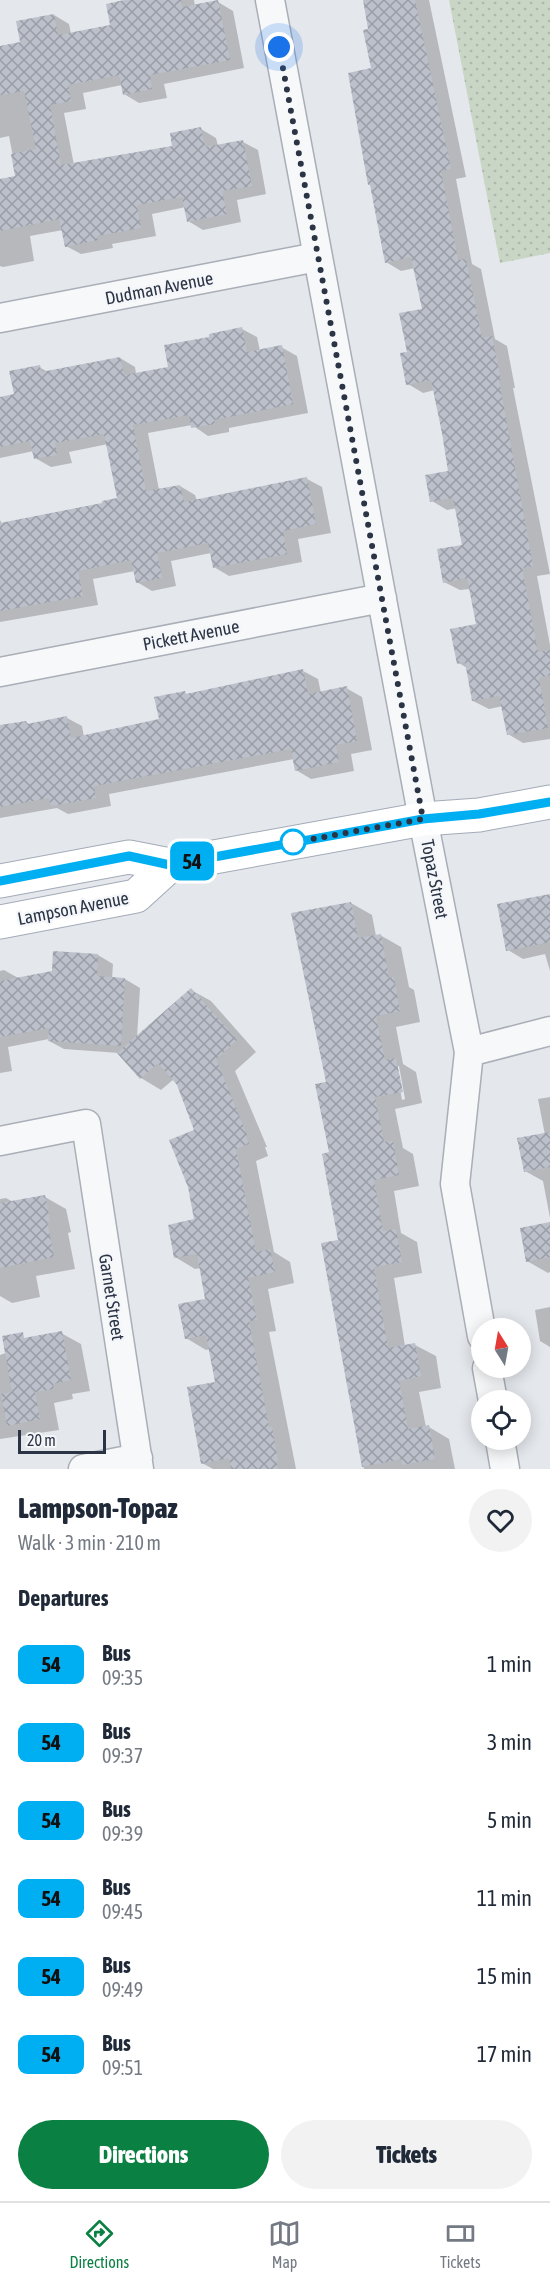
<!DOCTYPE html>
<meta charset="utf-8">
<style>
body{margin:0;font-family:"Asap Condensed",sans-serif;background:#f2f2f3;color:#1f2937;height:100vh;display:flex;flex-direction:column;font-size:22px;white-space:nowrap}
*{box-sizing:border-box;margin:0}
p{font-size:20px;color:#747a83}
.icon{flex:none;width:33px;height:33px;fill:none;stroke:currentColor;stroke-width:2;stroke-linecap:round;stroke-linejoin:round}
.map{position:relative;height:1469px;overflow:hidden}
.sheet{display:flex;flex-direction:column;background:#fff;flex:1}
.sheet>*{flex:none}
.badge{padding:0 12px;border-radius:9px;font-size:21px;line-height:39px}
.needle{width:39px;rotate:349deg}
.controls{position:absolute;left:471px;top:1318px;display:grid;gap:12px}
.controls a{display:grid;place-items:center;width:60px;height:60px;border-radius:50%;background:#fff;box-shadow:0 3px 15px #0003;font-size:30px}
.scale{position:absolute;left:18px;bottom:15px;width:88px;box-sizing:border-box;padding-left:6px;border:3px solid #2b3445;border-top:0;font-size:16px;line-height:21px;white-space:nowrap;color:#2b3445;-webkit-text-stroke:4px #f4f6f9;paint-order:stroke}
.you{position:absolute;width:30px;height:30px;margin:-15px;border:4px solid #fff;border-radius:50%;background:#1a73e8;box-shadow:0 0 0 9px #1a73e833}
.map>.badge{position:absolute;translate:-50% -50%;box-shadow:0 0 0 3px #fff}
h2{padding:0 18px;font-size:22px;line-height:54px}
.round{display:grid;place-items:center;flex:none;width:63px;height:63px;border-radius:32px;background:#f2f2f3}
.head{display:flex;align-items:center;justify-content:space-between;height:102px;padding:0 18px}
h1{font-size:28px;font-weight:800;line-height:45px}
.button{display:flex;gap:12px;margin-top:auto;padding:12px 18px}
.button a{flex:1;height:69px;border-radius:36px;background:#0b8043;color:#fff;font-size:24px;font-weight:800;line-height:69px;text-align:center}
.button a+a{background:#f2f2f3;color:#1f2937}
ul{padding:0;list-style:none}
li{display:flex;align-items:center;gap:18px;height:78px;padding:0 18px}
li div{flex:1}
li b{display:block;font-size:22px}
li em{font-style:normal}
li .badge{min-width:66px;font-weight:700;text-align:center}
.tab-bar{display:flex;justify-content:space-around;align-items:center;height:84px;border-top:2px solid #e0e1e3;background:#fff;font-size:16px;color:#747a83}
.tab-bar a{display:grid;justify-items:center;gap:3px}
.tab-bar .selected{color:#0b8043}
.map>svg:first-child{display:block}
</style>
<div class="map">
<svg width="550" height="1469" viewBox="0 0 550 1469">
<defs>
<pattern id="grass-dots" width="8" height="8" patternUnits="userSpaceOnUse" patternTransform="scale(1.5)"><rect width="8" height="8" fill="#c9d6c5"/><path d="M2 2h.1M6 6h.1" fill="none" stroke="#adb8ab" stroke-width="1.8" stroke-linecap="round"/></pattern>
<pattern id="building-cross-hatch" width="8" height="8" patternUnits="userSpaceOnUse" patternTransform="scale(1.5)"><rect width="8" height="8" fill="#bbc0ca"/><path d="M0 0l8 8M0 8l8-8" fill="none" stroke="#989da6"/></pattern>
</defs>
<rect width="100%" height="100%" fill="#e4e7ec"/>
<path fill="url(#grass-dots)" d="M449,0H550V253L500,263Z"/>
<path fill="#0003" fill-rule="evenodd" d="M132,0H194L195,6L218,2L233,11L244,68L164,84L167,98L139,103L124,94L122,85L83,93L86,109L64,113L74,165L174,147L201,129L216,138L218,146L243,142L258,150L266,194L237,200L241,222L203,230L188,221L186,207L152,214L156,236L112,244L113,248L81,254L66,246L63,230L30,236L34,261L3,267L0,266V181L17,178L9,136L0,138V48L22,43L54,15L69,24L71,34L112,26Z
M364,0H429L466,177L456,179L472,264L481,269L495,339L507,346L515,388H513L550,574L537,576L550,645V739L523,743L508,734L503,706L489,709L473,701L467,668L459,663L477,626L470,589L460,590L444,582L464,546L457,508L447,510L432,501L449,472L435,390L423,393L408,384L409,353L423,310L415,268L401,271L386,262L370,31Z
M242,329L257,337L260,351L281,347L297,356L308,413L229,428V432L208,436L192,425L148,433L159,490L180,486L195,495L197,501L307,479L322,487L331,533L298,539L302,562L229,576L214,567L211,553L171,561L176,586L152,591L137,582L135,571L93,579L98,605L0,622V520L2,524L104,504L119,499L108,444L69,452L72,463L51,467L35,458L34,451L0,458V398L15,395L39,367L48,372L120,358L135,367L136,374L170,368L211,338Z
M303,671L318,679L321,693L346,688L362,697L372,750L351,754L354,771L311,779L296,770L294,759L109,794L111,806L68,814L57,808L0,818V727L26,722L30,725L67,718L82,726L84,737L160,720L185,693L189,695Z
M550,896V971L545,954L523,959L508,950Z
M351,903L372,915L376,936L380,935L401,947L409,987L414,990L420,1022L396,1027L403,1064L416,1072L422,1103L395,1109L403,1148L413,1154L419,1186L394,1191L401,1233L417,1242L422,1273L394,1278L405,1346L415,1345L436,1356L441,1388L419,1392L426,1427H429L449,1439L455,1469H364L323,1244L340,1241L331,1154L328,1083ZM396,1066H399L405,1099L402,1100Z
M98,955L113,964L112,979H125L140,988L137,1038L191,990L211,1001L256,1052L235,1071L267,1147H265L268,1156L256,1161L274,1252L290,1262L294,1283L268,1289L276,1331L269,1332L296,1469H213L202,1463L217,1383L210,1349L206,1350L186,1338L207,1300L201,1268L195,1269L175,1257L196,1221V1131L179,1084L174,1079L161,1090L141,1078L119,1053L64,1049L49,1041V1039L8,1047L12,1071L0,1073V971L4,970L20,979L53,973Z
M550,1097V1218L543,1181L525,1171L545,1135L538,1099Z
M45,1197L66,1209L71,1232L68,1233L75,1269L36,1276L40,1297L12,1303L0,1296V1199L6,1198L13,1202Z
M550,1224V1272L548,1273L527,1261Z
M550,1307V1347L540,1341L535,1310Z
M61,1333L81,1344L90,1391L72,1394L73,1399L54,1403L59,1430L0,1439V1355Z"/>
<path fill="url(#building-cross-hatch)" d="M124,0H181L182,7L218,0L230,60L150,75L152,89L123,95L119,75L68,85L71,101L50,105L61,165L172,146L170,133L201,127L205,147L243,140L252,186L222,191L227,214L187,222L182,197L137,205L141,228L97,236L98,240L65,247L59,219L0,231V179L15,176L11,154L36,149L24,91L0,95V46L20,42L16,21L54,14L58,35L110,25L106,4Z
M363,0H415L451,169L441,171L458,260L466,259L482,338L492,336L501,380H499L533,566L522,568L538,652L550,650V675L539,678L548,728L507,735L499,696L472,701L465,662L457,664L450,629L476,624L467,578L443,583L437,549L462,545L453,498L430,502L425,475L448,471L442,433L431,380L406,385L400,353L407,352L399,313L422,309L411,257L385,263L370,185H368L348,73L371,68L363,30L368,29Z
M242,327L247,352L282,345L293,404L214,420L215,424L191,428L189,415L133,425L146,491L180,485L184,502L307,477L316,524L283,531L287,554L213,568L208,543L157,553L162,578L136,583L131,560L78,571L83,596L0,611V523L102,503V501L117,498L104,434L55,443L57,455L34,459L30,441L0,447V397L14,394L9,371L40,365L41,372L120,357L124,375L168,367L164,345L209,337V334Z
M303,669L308,694L347,686L357,741L336,745L339,762L295,771L291,749L94,786L96,798L51,806L49,798L0,807V725L26,721L27,724L67,716L71,738L159,719L154,697L185,691L186,694Z
M550,894V942L506,951L497,904Z
M351,902L358,938L381,934L389,978L394,977L400,1011L376,1016L385,1060L396,1058L403,1092L375,1097L384,1142L393,1141L399,1175L374,1180L383,1231L396,1229L402,1262L374,1267L388,1348L415,1343L421,1376L399,1381L408,1429L429,1425L435,1459L402,1465L401,1459L362,1467L321,1243L338,1240L322,1154L329,1152L315,1084L326,1082L291,913Z
M53,951L98,954L97,976L125,978L121,1046L48,1041L49,1028L0,1037V981L52,971Z
M191,988L237,1040L216,1059L247,1135L246,1136L249,1144L236,1149L256,1252L270,1249L275,1272L248,1278L257,1320L249,1321L269,1427H272L278,1461H276L278,1469H231L229,1458L201,1464L187,1387L215,1382L206,1335L185,1339L178,1304L205,1299L197,1254L174,1258L168,1225L194,1219L188,1187L169,1140L194,1130L177,1085L158,1063L140,1079L117,1053Z
M550,1132V1167L524,1172L517,1138Z
M45,1195L50,1221H47L54,1257L0,1268V1203Z
M550,1222V1257L526,1262L520,1228Z
M62,1331L71,1380L53,1384L54,1389L35,1392L40,1419L7,1426L1,1394L12,1392L2,1336L23,1332L24,1338Z"/>
<g fill="none" stroke-linecap="round" stroke-linejoin="round">
<g stroke="#a9aeb7" stroke-width="31">
<path id="minor" d="M270,0L423,819L469,1052L455,1184L482,1336
M0,318L317,257
M0,672L382,598
M469,1052L550,1031
M0,1141L86,1124L139,1469
M487,1368L493,1401
M500,1440L505,1469
M83,1469L138,1458"/>
</g>
<g stroke="#a3abb8" stroke-width="35">
<path id="major" d="M0,881L129,857L170,865L423,819L479,815L550,802
M0,922L136,896L170,865"/>
</g>
<use href="#minor" stroke="#f7f8fa" stroke-width="28"/>
<use href="#major" stroke="#fff" stroke-width="33"/>
</g>
<g fill="none" stroke-linecap="round" stroke-linejoin="round">
<g stroke="#fff" stroke-width="14">
<path id="line" d="M0,881L129,856L170,865L423,819L479,814L550,802"/>
</g>
<use href="#line" stroke="#00aff2" stroke-width="9"/>
<path stroke="#2b3445" stroke-width="6" stroke-dasharray="0 10.8" d="M279,47L423,819L285,844L293,842"/>
</g>
<circle fill="#fff" stroke="#00aff2" stroke-width="3" cx="293" cy="842" r="12"/>
<g text-anchor="middle" dominant-baseline="central" stroke-width="4.5" stroke-linejoin="round" paint-order="stroke">
<g font-size="18" fill="#2b3445" stroke="#f4f6f9">
<text transform="translate(159 288) rotate(-11)">Dudman Avenue</text>
<text transform="translate(191 635) rotate(-11)">Pickett Avenue</text>
<text transform="translate(435 879) rotate(79)">Topaz Street</text>
<text transform="translate(73 908) rotate(-11)">Lampson Avenue</text>
<text transform="translate(112 1297) rotate(81)">Garnet Street</text>
</g>
</g>
</svg>
<div class="controls">
<a><svg class="needle" viewBox="-14 -14 28 28"><path d="M0-13l5 13h-10z" fill="#e53935"/><path d="M0 13l5-13h-10z" fill="#747a83"/></svg></a>
<a><svg class="icon" aria-label="locate" viewBox="0 0 24 24"><circle cx="12" cy="12" r="6"/><path d="M12 2v4M12 18v4M2 12h4M18 12h4"/></svg></a>
</div>
<div class="scale">20 m</div>
<div class="you" style="left:279px;top:47px"></div>
<b class="badge" style="left:192px;top:861px;background:#00aff2;color:#111">54</b>
</div>
<section class="sheet">
<div class="head"><div><h1>Lampson-Topaz</h1><p>Walk · 3 min · 210 m</p></div><a class="round"><svg class="icon" aria-label="heart" viewBox="0 0 24 24"><path d="M12 20l-8-8c-3-5 5-10 8-4 3-6 11-1 8 4z"/></svg></a></div>
<h2>Departures</h2>
<ul>
<li><span class="badge" style="background:#00aff2;color:#111">54</span><div><b>Bus</b><p>09:35</p></div><em>1 min</em></li>
<li><span class="badge" style="background:#00aff2;color:#111">54</span><div><b>Bus</b><p>09:37</p></div><em>3 min</em></li>
<li><span class="badge" style="background:#00aff2;color:#111">54</span><div><b>Bus</b><p>09:39</p></div><em>5 min</em></li>
<li><span class="badge" style="background:#00aff2;color:#111">54</span><div><b>Bus</b><p>09:45</p></div><em>11 min</em></li>
<li><span class="badge" style="background:#00aff2;color:#111">54</span><div><b>Bus</b><p>09:49</p></div><em>15 min</em></li>
<li><span class="badge" style="background:#00aff2;color:#111">54</span><div><b>Bus</b><p>09:51</p></div><em>17 min</em></li>
</ul>
<div class="button"><a>Directions</a><a>Tickets</a></div>
</section>
<nav class="tab-bar">
<a class="selected"><svg class="icon" aria-label="directions" viewBox="0 0 24 24"><path d="M12 3l9 9-9 9-9-9zM9 14v-3h6M13 9l2 2-2 2"/></svg>Directions</a>
<a><svg class="icon" aria-label="map" viewBox="0 0 24 24"><path d="M3 6l6-2 6 2 6-2v14l-6 2-6-2-6 2zM9 4v14M15 6v14"/></svg>Map</a>
<a><svg class="icon" aria-label="tickets" viewBox="0 0 24 24"><path d="M3 7h18v10H3zM15 7v10"/></svg>Tickets</a>
</nav>
